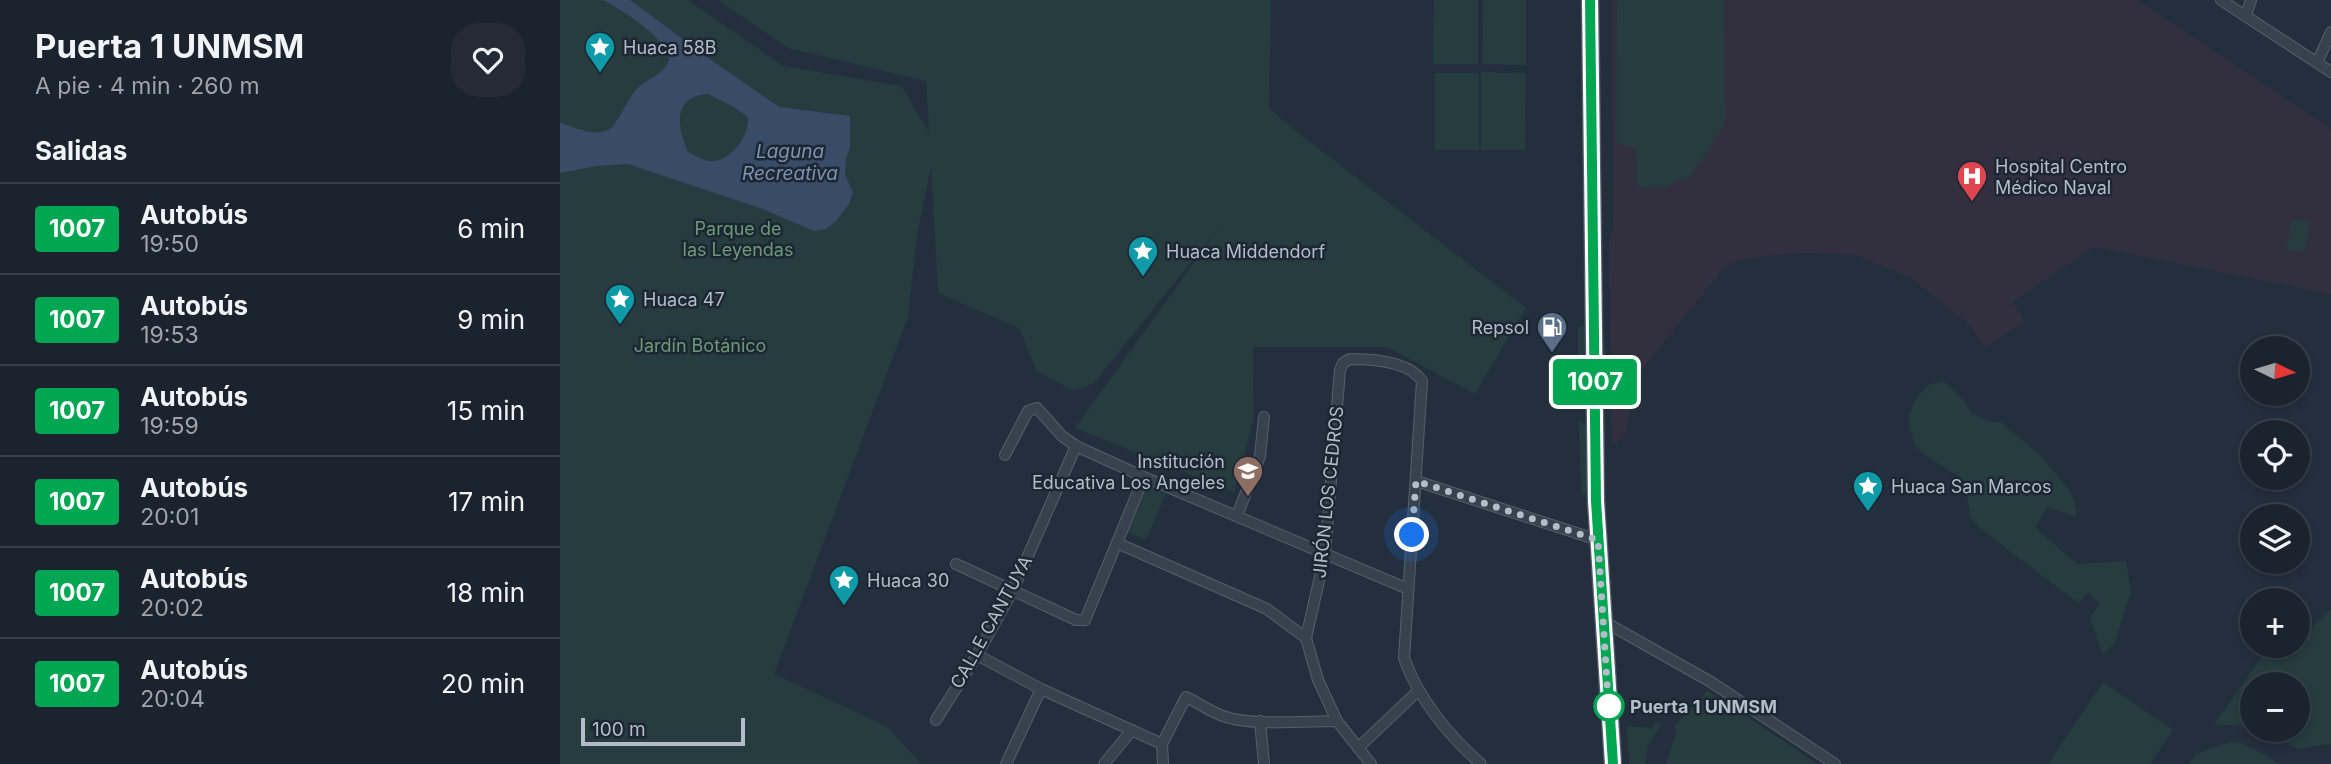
<!DOCTYPE html>
<html lang="es">
<meta charset="utf-8">
<style>
body{margin:0;font-family:Inter,sans-serif;background:#242b36;color:#f1f3f6;height:100vh;display:flex;flex-direction:column;font-size:26px;white-space:nowrap}
*{box-sizing:border-box;margin:0}
p{font-size:23px;color:#a0a4aa}
.icon{flex:none;width:38px;height:38px;fill:none;stroke:currentColor;stroke-width:2;stroke-linecap:round;stroke-linejoin:round}
.map{position:relative;flex:1;overflow:hidden}
.panel{display:flex;flex-direction:column;background:#1b232e;width:560px}
.panel>*{flex:none}
.badge{padding:0 14px;border-radius:5px;font-size:24px;line-height:46px}
.needle{width:46px;rotate:95deg}
.controls{position:absolute;left:1680px;top:336px;display:grid;gap:14px}
.controls a{display:grid;place-items:center;width:70px;height:70px;border-radius:50%;background:#1b232e;box-shadow:0 4px 10px #0003,0 0 0 2px #39404a;font-size:35px}
.scale{position:absolute;left:21px;bottom:18px;width:164px;box-sizing:border-box;padding-left:7px;border:4px solid #b4bcc9;border-top:0;font-size:19px;line-height:24px;white-space:nowrap;color:#b4bcc9;-webkit-text-stroke:5px #1d2633;paint-order:stroke}
.you{position:absolute;width:35px;height:35px;margin:-18px;border:5px solid #fff;border-radius:50%;background:#1a73e8;box-shadow:0 0 0 10px #1a73e833}
.map>.badge{position:absolute;translate:-50% -50%;box-shadow:0 0 0 4px #fff}
h2{padding:0 35px;font-size:26px;line-height:63px}
.round{display:grid;place-items:center;flex:none;width:74px;height:74px;border-radius:28px;background:#242b36}
.headline{display:flex;align-items:center;justify-content:space-between;height:119px;padding:0 35px}
h1{font-size:33px;font-weight:700;line-height:52px}
ul{padding:0;list-style:none}
li{display:flex;align-items:center;gap:21px;height:91px;padding:0 35px;border-top:2px solid #39404a}
li div{flex:1}
li b{display:block;font-size:26px}
li em{font-style:normal}
li .badge{min-width:77px;font-weight:700;text-align:center}
main{display:flex;flex:1;min-height:0}
.map>svg:first-child{display:block}
</style>
<main>
<section class="panel">
<div class="headline"><div><h1>Puerta 1 UNMSM</h1><p>A pie · 4 min · 260 m</p></div><a class="round"><svg class="icon" aria-label="heart" viewBox="0 0 24 24"><path d="M12 20l-8-8c-3-5 5-10 8-4 3-6 11-1 8 4z"/></svg></a></div>
<h2>Salidas</h2>
<ul>
<li><span class="badge" style="background:#00a651;color:#fff">1007</span><div><b>Autobús</b><p>19:50</p></div><em>6 min</em></li>
<li><span class="badge" style="background:#00a651;color:#fff">1007</span><div><b>Autobús</b><p>19:53</p></div><em>9 min</em></li>
<li><span class="badge" style="background:#00a651;color:#fff">1007</span><div><b>Autobús</b><p>19:59</p></div><em>15 min</em></li>
<li><span class="badge" style="background:#00a651;color:#fff">1007</span><div><b>Autobús</b><p>20:01</p></div><em>17 min</em></li>
<li><span class="badge" style="background:#00a651;color:#fff">1007</span><div><b>Autobús</b><p>20:02</p></div><em>18 min</em></li>
<li><span class="badge" style="background:#00a651;color:#fff">1007</span><div><b>Autobús</b><p>20:04</p></div><em>20 min</em></li>
</ul>
</section>
<div class="map">
<svg width="1771" height="764" viewBox="0 0 1771 764">
<rect width="100%" height="100%" fill="#242f3e"/>
<path fill="#32303f" d="M1052,0H1577L1771,129V294L1534,247L1452,302L1465,322L1425,347L1410,325L1352,279L1296,255L1248,253L1213,255L1176,261L1163,269L1074,379L1067,427L1063,438L1052,445L1049,239L1053,230Z"/>
<path fill="#263c3f" d="M0,0H128L223,66L341,86L369,132L366,81L228,48L158,0H711L709,108L733,129L966,308L915,394L827,347H693L694,418L674,492L515,428L661,225L534,383L514,391L477,371L459,328L378,293L371,167L357,235L348,317L214,674L326,726L362,764H0Z
M874,0H918V64H873Z
M923,0H966V65L922,64Z
M1057,0H1164L1165,122L1148,152L1128,178L1104,187L1077,188L1076,148L1056,143Z
M921,72L966,73L965,150H921Z
M875,73H919V150H875Z
M1732,219L1750,222L1745,252L1726,249Z
M1018,327H1031V391H1018Z
M1385,382L1402,399L1412,414L1431,422H1441L1481,456L1511,493L1516,507V517L1487,507L1475,528L1517,564L1566,561L1571,591L1555,643L1542,654L1530,617L1540,604L1528,592L1518,603L1422,530L1410,517L1407,495L1400,488L1399,477L1361,452L1354,443L1348,421L1354,402L1366,387L1370,384Z
M1019,421L1027,426L1028,491L1021,496Z
M586,485L606,494L586,540L566,531Z
M1771,610V744L1737,749L1697,730H1738V684H1692V728L1673,725H1654L1709,646H1738V639Z
M1543,682L1613,730L1590,764H1488Z
M1147,690L1258,764H1106L1117,730L1114,727L1141,696L1130,713Z
M1097,722L1101,725L1088,745L1085,764H1069L1067,727H1087L1091,730Z
M1670,742L1682,743L1721,764H1628L1636,754Z"/>
<path fill="#394c67" fill-rule="evenodd" d="M43,0H70L144,55L219,107L290,116V148L286,158L285,175L293,192L289,204L276,221L266,229L254,231L200,208L68,164L37,166L0,173V123C14,127 33,137 48,130C58,126 67,97 79,87C92,75 109,74 110,53C92,30 69,14 43,0ZM148,94L172,106L188,117C190,136 170,163 149,161C142,160 134,155 128,152C117,128 112,96 148,94Z"/>
<g fill="none" stroke-linecap="round" stroke-linejoin="round">
<g stroke="#565f6c" stroke-width="12">
<path id="street" d="M1661,0L1771,72
M1686,15L1691,0
M1757,63L1771,32
M445,455L468,411L477,408L502,436L516,446L584,477L848,589
M856,481L1038,540
M677,516L700,456L704,417
M557,543L707,609L746,638
M396,564L516,620H525L584,477
M1043,621L1151,682L1275,764
M417,655L481,689L602,744
M376,720L417,655L453,590L516,446
M700,721L704,764
M798,748L859,690
M446,764L481,689
M544,764L572,730
M603,764L602,744L626,697C639,703 652,713 666,717C694,726 746,721 777,721
M811,764L777,721L758,680L746,638L765,554L780,370L783,363L790,359C812,359 849,361 862,381L844,658C858,698 889,736 921,764"/>
</g>
<g stroke="#414a57" stroke-width="19">
<path id="primary" d="M1030,0L1036,501L1053,764"/>
</g>
<use href="#street" stroke="#38414e" stroke-width="10"/>
<use href="#primary" stroke="#56606e" stroke-width="18"/>
</g>
<g fill="none" stroke-linecap="round" stroke-linejoin="round">
<g stroke="#fff" stroke-width="16">
<path id="line" d="M1030,0L1036,501L1053,764"/>
</g>
<use href="#line" stroke="#00a651" stroke-width="10"/>
<path stroke="#b4bcc9" stroke-width="7" stroke-dasharray="0 12.6" d="M852,535L856,481L1038,540L1049,714V706"/>
</g>
<defs>
<g id="sight-pin" transform="scale(1.575)"><path d="M0 17L-7.5 6A9.5 9.5 0 1 1 7.5 6Z" fill="#0f9aa8" stroke="#1d2633"/><path d="M0-6L1.8-2.2L6-1.7L2.9 1.2L3.7 5.4L0 3.3L-3.7 5.4L-2.9 1.2L-6-1.7L-1.8-2.2Z" fill="#fff"/></g>
<g id="hospital-pin" transform="scale(1.575)"><path d="M0 17L-7.5 6A9.5 9.5 0 1 1 7.5 6Z" fill="#e0444e" stroke="#1d2633"/><path d="M-5-5h3v3.5h4V-5h3V5h-3V1.5h-4V5h-3Z" fill="#fff"/></g>
<g id="fuel-pin" transform="scale(1.575)"><path d="M0 17L-7.5 6A9.5 9.5 0 1 1 7.5 6Z" fill="#5c6f8a" stroke="#1d2633"/><path d="M-5.5-6h7V0h2V4h1.3V-2.5L3-4.5l.8-.8L6-3V5H2.5V1h-1V6h-7ZM-4.2-4.7v3.2H.2V-4.7Z" fill="#fff"/></g>
<g id="school-pin" transform="scale(1.575)"><path d="M0 17L-7.5 6A9.5 9.5 0 1 1 7.5 6Z" fill="#8d6e63" stroke="#1d2633"/><path d="M0-5L7-2L0 1L-7-2ZM-4 1L0 2.5L4 1V4Q0 6-4 4Z" fill="#fff"/></g>
</defs>
<g fill-rule="evenodd">
<use href="#sight-pin" x="40" y="47"/>
<use href="#hospital-pin" x="1412" y="176"/>
<use href="#sight-pin" x="583" y="251"/>
<use href="#sight-pin" x="60" y="299"/>
<use href="#fuel-pin" x="992" y="327"/>
<use href="#school-pin" x="688" y="471"/>
<use href="#sight-pin" x="1308" y="486"/>
<use href="#sight-pin" x="284" y="580"/>
</g>
<circle fill="#fff" stroke="#00a651" stroke-width="3.5" cx="1049" cy="706" r="14"/>
<g text-anchor="middle" dominant-baseline="central" stroke-width="5" stroke-linejoin="round" paint-order="stroke">
<g font-size="18" fill="#b4bcc9" stroke="#1d2633" text-anchor="start">
<text x="63" y="47">Huaca 58B</text>
<text x="1435" y="166">Hospital Centro<tspan x="1435" dy="21">Médico Naval</tspan></text>
<text x="606" y="251">Huaca Middendorf</text>
<text x="83" y="299">Huaca 47</text>
<text x="969" y="327" text-anchor="end">Repsol</text>
<text x="665" y="461" text-anchor="end">Institución<tspan x="665" dy="21">Educativa Los Angeles</tspan></text>
<text x="1331" y="486">Huaca San Marcos</text>
<text x="307" y="580">Huaca 30</text>
</g>
<g font-size="18" fill="#6b9a76" stroke="#1d2633">
<text x="178" y="228">Parque de<tspan x="178" dy="21">las Leyendas</tspan></text>
<text x="140" y="345">Jardín Botánico</text>
</g>
<g font-size="18" fill="#b4bcc9" stroke="#1d2633">
<text transform="translate(768 492) rotate(-84)">JIRÓN LOS CEDROS</text>
<text transform="translate(431 622) rotate(-61)">CALLE CANTUYA</text>
</g>
<g font-size="18" font-weight="bold" fill="#b4bcc9" stroke="#1d2633" text-anchor="start">
<text x="1070" y="706">Puerta 1 UNMSM</text>
</g>
<g font-size="19" font-style="italic" fill="#7c92b1" stroke="#1d2633">
<text x="230" y="151">Laguna<tspan x="230" dy="22">Recreativa</tspan></text>
</g>
</g>
</svg>
<div class="controls">
<a><svg class="needle" viewBox="-14 -14 28 28"><path d="M0-13l5 13h-10z" fill="#e53935"/><path d="M0 13l5-13h-10z" fill="#a0a4aa"/></svg></a>
<a><svg class="icon" aria-label="locate" viewBox="0 0 24 24"><circle cx="12" cy="12" r="6"/><path d="M12 2v4M12 18v4M2 12h4M18 12h4"/></svg></a>
<a><svg class="icon" aria-label="layers" viewBox="0 0 24 24"><path d="M12 4l9 5-9 5-9-5zM3 14l9 5 9-5"/></svg></a>
<a>+</a>
<a>−</a>
</div>
<div class="scale">100 m</div>
<div class="you" style="left:852px;top:535px"></div>
<b class="badge" style="left:1035px;top:382px;background:#00a651;color:#fff">1007</b>
</div>
</main>
